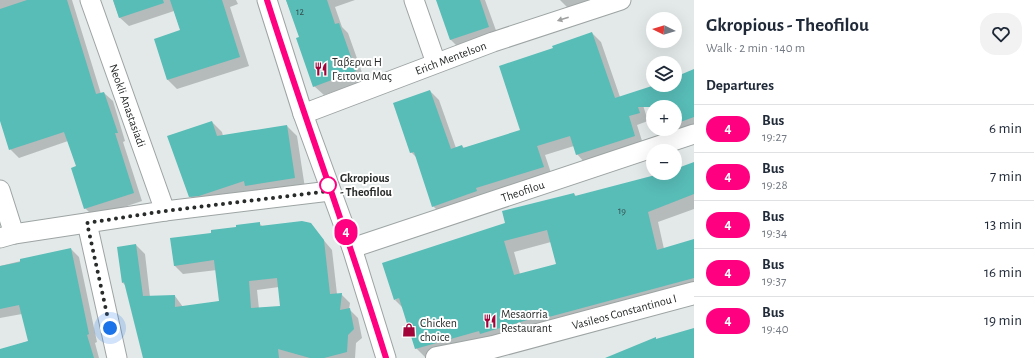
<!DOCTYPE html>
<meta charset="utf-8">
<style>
body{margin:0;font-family:"Alegreya Sans",sans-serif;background:#f2f2f3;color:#1f2937;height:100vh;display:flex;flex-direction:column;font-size:15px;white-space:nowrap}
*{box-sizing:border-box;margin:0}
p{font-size:13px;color:#747a83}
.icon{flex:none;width:22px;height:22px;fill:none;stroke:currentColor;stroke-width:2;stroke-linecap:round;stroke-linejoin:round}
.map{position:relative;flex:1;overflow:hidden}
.panel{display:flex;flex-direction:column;background:#fff;width:340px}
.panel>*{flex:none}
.badge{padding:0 8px;border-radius:13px;font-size:14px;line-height:26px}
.needle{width:26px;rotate:275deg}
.fabs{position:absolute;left:646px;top:12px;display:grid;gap:8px}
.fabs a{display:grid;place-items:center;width:36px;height:36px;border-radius:50%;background:#fff;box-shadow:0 4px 16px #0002;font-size:20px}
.you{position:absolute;width:20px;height:20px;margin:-10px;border:3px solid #fff;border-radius:50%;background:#1a73e8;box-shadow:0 0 0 6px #1a73e833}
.map>.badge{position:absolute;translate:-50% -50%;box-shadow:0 0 0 2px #fff}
h2{padding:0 12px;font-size:15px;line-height:36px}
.round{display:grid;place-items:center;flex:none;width:42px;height:42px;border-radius:16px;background:#f2f2f3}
.summary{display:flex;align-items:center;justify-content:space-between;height:68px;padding:0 12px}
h1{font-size:19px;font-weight:700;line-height:30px}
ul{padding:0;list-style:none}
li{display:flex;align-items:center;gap:12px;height:48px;padding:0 12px;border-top:1px solid #e0e1e3}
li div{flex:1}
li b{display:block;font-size:15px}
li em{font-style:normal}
li .badge{min-width:44px;font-weight:700;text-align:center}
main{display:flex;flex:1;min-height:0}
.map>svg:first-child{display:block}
</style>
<main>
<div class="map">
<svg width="694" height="358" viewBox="0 0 694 358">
<rect width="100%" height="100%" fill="#e3e9e9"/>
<path fill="#0003" fill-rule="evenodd" d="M0,0H72L101,94L104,93L113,101L125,141L123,142L142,201L94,217L85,208L77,167L68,141L19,158L10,149L0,118Z
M113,0H236L238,4L230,7L249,66L177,89L168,80L181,31L174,11L129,26L119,17Z
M286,0H355L335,7L342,27L348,33L365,81L324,95L314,86L300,37Z
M437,0H485L498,36L461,50L451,40Z
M560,0H608L573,13Z
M592,33L601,42L620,97L642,102L648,121L637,125L643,144L585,163L577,154L574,146L545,155L552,176L442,215L433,206L417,158L411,152L430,91L439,100L456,148L462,146L464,148L522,131L554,49Z
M694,71V133L685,136L675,126V107H667L658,85H675V78Z
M212,122L222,132L223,136L287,126L297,136L305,188L199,206L190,196Z
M694,163V209L658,222L664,249L694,240V292L430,358H426L416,348L403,308L395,300L506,224L574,194L577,197L666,173H675V170ZM551,242L557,265L520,274L514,252Z
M259,223L263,227L310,224L332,250L337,294H341L350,303L349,309L358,318L362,338L356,343L355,358H144L126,286L122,282L136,245L145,254L150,297L175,296L183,307L221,302L217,270L183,274L174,265L212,234ZM279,287L281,307L259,309L257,290Z
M71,249L79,257L97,342L95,343L99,358H0V350L29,341L22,314L0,318V266Z"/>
<path fill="#58bcb7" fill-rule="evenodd" d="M27,0H67L96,94L104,92L118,133H115L134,193L84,209L71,168L76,166L64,132L9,150L0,121V9Z
M113,0H163L164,3L119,18Z
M170,0H222L240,57L167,80L154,39L180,30Z
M286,0H327L335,24L339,23L356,71L313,87L296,38L299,37Z
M436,0H480L489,27L450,40Z
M592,32L615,98L655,85H675V77L694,69V117L675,124V107H638L640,113L629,116L635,136L576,155L570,136L537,146L544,167L476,188L477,191L432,207L414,152L410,153L393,103L430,90L451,149L462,145L463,148L520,130L499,66L553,48L552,46Z
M212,121L217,136L287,125L295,178L245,186L244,181L199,196L189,197L167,136Z
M694,162V194L648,212L657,250L694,239V278L545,318L544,315L480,334L479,331L415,349L399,298L394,300L382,263L505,223L502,211L574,193L575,196L663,173H675V169ZM547,230L556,264L514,275L504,241Z
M302,221L311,223L324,240L330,294L342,293L340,310L350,308L354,329L348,335L347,352L324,358H310L278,349L279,358H143L124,282L122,283L117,247L136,244L143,296L175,295V307L219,301L214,260L174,266L170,238L211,233V230L236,227V225L260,222V226ZM277,278L280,306L251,308L249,281Z
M71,248L89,334L87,335L94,358H0V349L28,341L19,305L0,309V266L20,262V259Z
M694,328V358H605L656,337V339Z"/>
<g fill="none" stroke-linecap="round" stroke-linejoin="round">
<g stroke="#9da4a3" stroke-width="21">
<g id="minor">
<path id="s1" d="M90,0L165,211"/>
<path d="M267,0L303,114L352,248L386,358"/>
<path d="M414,0L436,63"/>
<path id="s2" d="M303,114L493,42L621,0"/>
<path d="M0,190L14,234"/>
<path d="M87,223L117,358"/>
<path d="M0,238L14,234L165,211L330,191"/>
<path id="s3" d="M352,248L694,134"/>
</g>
</g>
<g stroke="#9da4a3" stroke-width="24">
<g id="secondary">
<path id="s4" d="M437,358L493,347L694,293"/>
</g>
</g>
<use href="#minor" stroke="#fff" stroke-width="19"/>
<use href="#secondary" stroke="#fff" stroke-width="22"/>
</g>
<defs><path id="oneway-solid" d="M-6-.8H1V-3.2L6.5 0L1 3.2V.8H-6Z"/></defs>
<use fill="#9fa0a0" href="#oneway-solid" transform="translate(563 19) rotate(162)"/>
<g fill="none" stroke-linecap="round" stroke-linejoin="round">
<g stroke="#fff" stroke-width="9">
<path id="line" d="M267,0C305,120 349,238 386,358"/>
</g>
<use href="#line" stroke="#ff0080" stroke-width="6"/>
<path stroke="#292b2b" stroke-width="4" stroke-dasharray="0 7.2" d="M110,328L87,223L165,211L330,191L328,185"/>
</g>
<defs>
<g id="restaurant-bare" transform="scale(1.08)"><path d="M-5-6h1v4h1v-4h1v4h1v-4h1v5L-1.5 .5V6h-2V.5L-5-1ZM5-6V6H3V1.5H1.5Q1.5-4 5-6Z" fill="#a20439" stroke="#fff" stroke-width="2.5" paint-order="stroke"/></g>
<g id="shop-bare" transform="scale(1.08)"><path d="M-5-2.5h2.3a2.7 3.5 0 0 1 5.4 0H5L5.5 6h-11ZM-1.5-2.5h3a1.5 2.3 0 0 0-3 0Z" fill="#a20439" stroke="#fff" stroke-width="2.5" paint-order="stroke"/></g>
</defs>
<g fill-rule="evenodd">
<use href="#restaurant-bare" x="321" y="69"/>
<use href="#restaurant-bare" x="490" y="321"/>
<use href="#shop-bare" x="409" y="330"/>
</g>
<circle fill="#fff" stroke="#ff0080" stroke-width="2" cx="328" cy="185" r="8"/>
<g text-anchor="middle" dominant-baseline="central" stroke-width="4" stroke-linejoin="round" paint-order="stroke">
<g font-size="10" fill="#354f4e">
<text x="300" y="12">12</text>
<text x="622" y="211">19</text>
</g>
<g font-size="12" fill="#292b2b" stroke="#fff">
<text stroke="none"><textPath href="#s2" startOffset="158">Erich Mentelson</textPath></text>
<text stroke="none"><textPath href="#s1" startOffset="112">Neokli Anastasiadi</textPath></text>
<text stroke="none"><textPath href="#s3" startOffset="180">Theofilou</textPath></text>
<text stroke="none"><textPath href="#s4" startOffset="193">Vasileos Constantinou I</textPath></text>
</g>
<g font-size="12" fill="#292b2b" stroke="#fff" text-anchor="start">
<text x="332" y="62">Ταβερνα Η<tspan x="332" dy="14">Γειτονια Μας</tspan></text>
<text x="501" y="314">Mesaorria<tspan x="501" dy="14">Restaurant</tspan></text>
<text x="420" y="323">Chicken<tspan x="420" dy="14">choice</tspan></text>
</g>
<g font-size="12" font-weight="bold" fill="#292b2b" stroke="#fff" text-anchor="start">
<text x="340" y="178">Gkropious<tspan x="340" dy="14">- Theofilou</tspan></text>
</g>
</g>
</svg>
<div class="fabs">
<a><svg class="needle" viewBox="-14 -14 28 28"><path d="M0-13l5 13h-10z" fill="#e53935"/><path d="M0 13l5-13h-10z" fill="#747a83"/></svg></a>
<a><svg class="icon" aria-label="layers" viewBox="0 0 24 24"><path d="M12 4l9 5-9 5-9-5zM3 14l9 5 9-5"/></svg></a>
<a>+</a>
<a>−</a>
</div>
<div class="you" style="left:110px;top:328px"></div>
<b class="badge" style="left:346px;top:232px;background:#ff0080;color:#fff">4</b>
</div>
<section class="panel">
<div class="summary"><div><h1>Gkropious - Theofilou</h1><p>Walk · 2 min · 140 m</p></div><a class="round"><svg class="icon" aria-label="heart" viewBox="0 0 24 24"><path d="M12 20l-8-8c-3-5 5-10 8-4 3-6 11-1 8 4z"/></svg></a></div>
<h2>Departures</h2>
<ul>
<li><span class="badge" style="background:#ff0080;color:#fff">4</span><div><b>Bus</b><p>19:27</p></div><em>6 min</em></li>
<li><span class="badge" style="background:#ff0080;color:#fff">4</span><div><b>Bus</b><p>19:28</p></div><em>7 min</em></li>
<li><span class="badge" style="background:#ff0080;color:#fff">4</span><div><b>Bus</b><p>19:34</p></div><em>13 min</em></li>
<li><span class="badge" style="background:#ff0080;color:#fff">4</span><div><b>Bus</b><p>19:37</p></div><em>16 min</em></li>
<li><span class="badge" style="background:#ff0080;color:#fff">4</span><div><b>Bus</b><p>19:40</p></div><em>19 min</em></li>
</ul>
</section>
</main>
